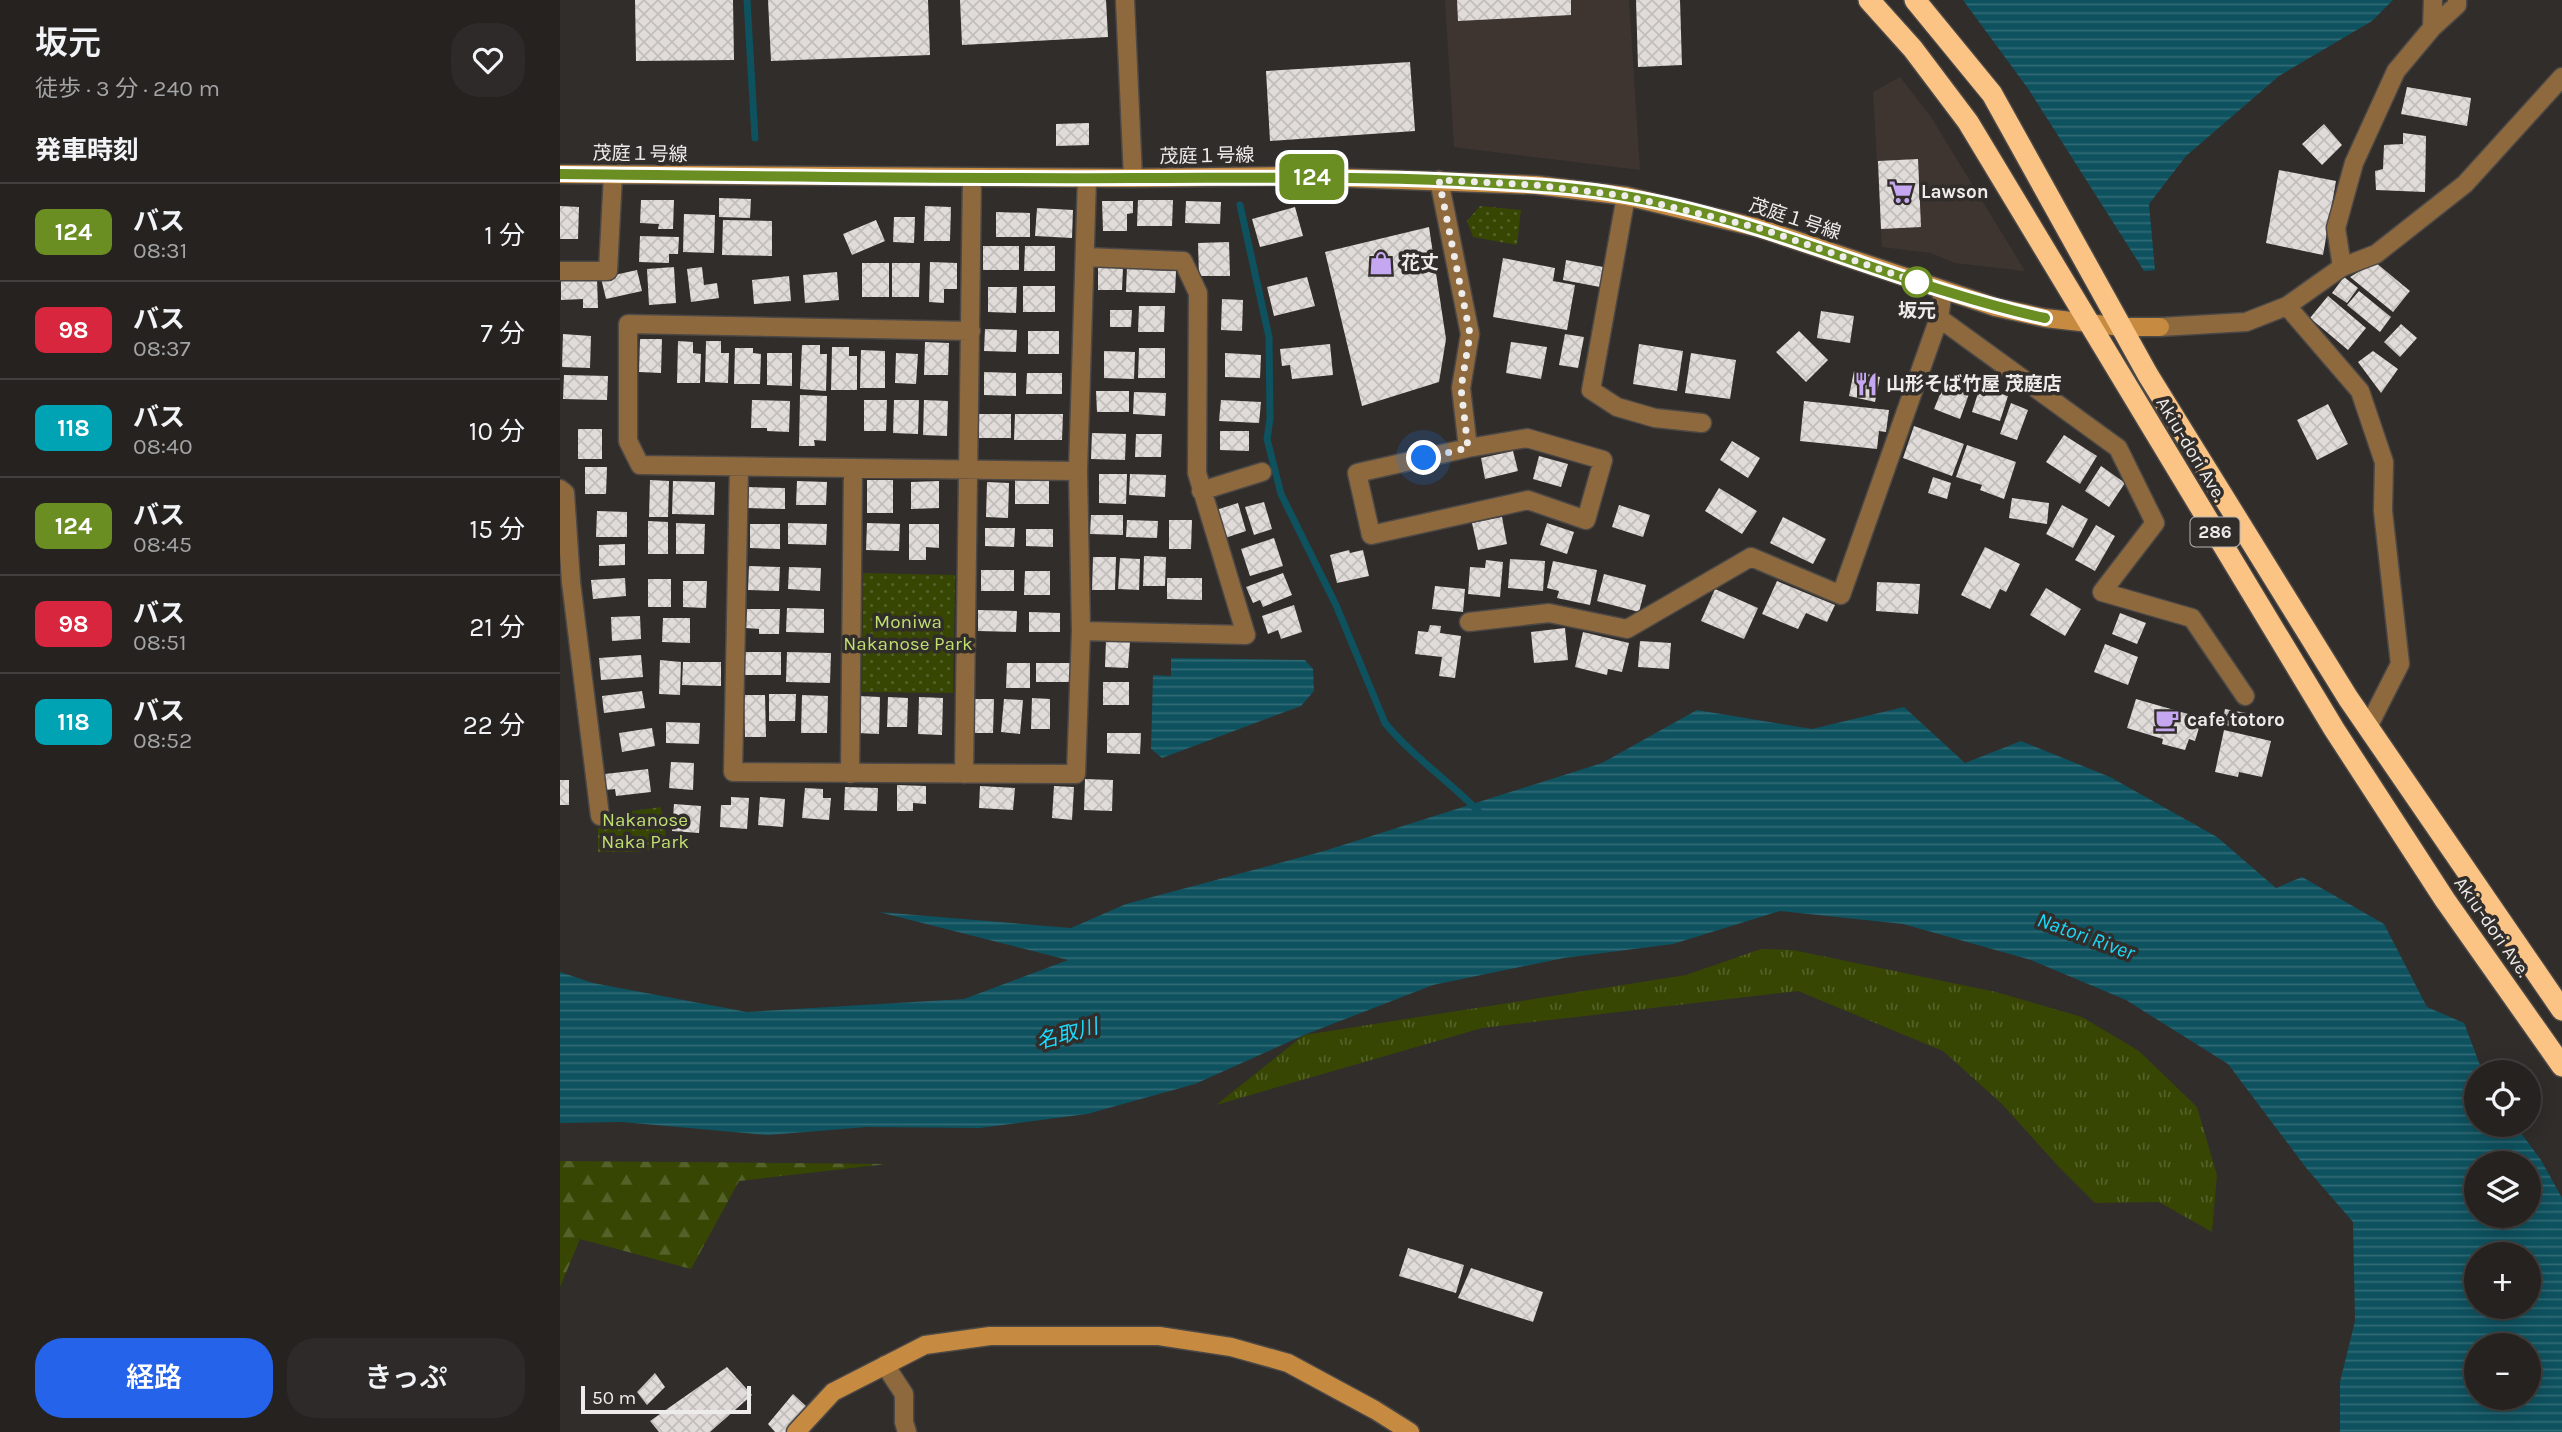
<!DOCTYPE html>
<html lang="ja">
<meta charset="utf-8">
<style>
body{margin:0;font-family:Karla,"Noto Sans JP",sans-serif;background:#2d2a29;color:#f1f3f6;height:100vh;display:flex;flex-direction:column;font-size:26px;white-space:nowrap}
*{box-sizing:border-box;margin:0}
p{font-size:23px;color:#a3a4a5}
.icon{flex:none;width:38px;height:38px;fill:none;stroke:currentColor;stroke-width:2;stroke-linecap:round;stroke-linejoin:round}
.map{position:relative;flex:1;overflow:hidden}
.side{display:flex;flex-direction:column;background:#252220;width:560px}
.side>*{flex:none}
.badge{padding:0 14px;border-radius:10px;font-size:24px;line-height:46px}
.buttons{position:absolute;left:1904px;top:1060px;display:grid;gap:14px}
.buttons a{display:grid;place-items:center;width:77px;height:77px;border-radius:50%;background:#252220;box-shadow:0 4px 18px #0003,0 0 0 2px #423f3e;font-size:35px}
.scale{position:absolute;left:21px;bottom:18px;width:170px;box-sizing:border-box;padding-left:7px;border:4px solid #eeecea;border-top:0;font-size:19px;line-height:24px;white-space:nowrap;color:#eeecea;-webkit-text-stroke:5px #312d2b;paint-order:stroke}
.you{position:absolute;width:35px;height:35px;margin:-18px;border:5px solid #fff;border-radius:50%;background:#1a73e8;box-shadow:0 0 0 10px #1a73e833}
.map>.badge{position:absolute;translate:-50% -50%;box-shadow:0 0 0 4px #fff}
h2{padding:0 35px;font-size:26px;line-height:63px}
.round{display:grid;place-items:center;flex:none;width:74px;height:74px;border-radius:28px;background:#2d2a29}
.head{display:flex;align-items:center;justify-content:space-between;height:119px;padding:0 35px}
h1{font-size:33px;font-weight:600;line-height:52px}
.cta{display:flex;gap:14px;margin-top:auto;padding:14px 35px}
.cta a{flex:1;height:80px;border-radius:28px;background:#2563eb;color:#fff;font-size:28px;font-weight:600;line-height:80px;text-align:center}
.cta a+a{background:#2d2a29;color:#f1f3f6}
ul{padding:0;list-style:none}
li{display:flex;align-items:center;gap:21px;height:98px;padding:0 35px;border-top:2px solid #423f3e}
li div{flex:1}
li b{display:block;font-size:26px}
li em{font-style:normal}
li .badge{min-width:77px;font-weight:700;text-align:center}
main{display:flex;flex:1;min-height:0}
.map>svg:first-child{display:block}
</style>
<main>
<section class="side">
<div class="head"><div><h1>坂元</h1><p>徒歩 · 3 分 · 240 m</p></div><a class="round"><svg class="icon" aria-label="heart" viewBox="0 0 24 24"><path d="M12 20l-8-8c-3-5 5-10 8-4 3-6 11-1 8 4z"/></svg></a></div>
<h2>発車時刻</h2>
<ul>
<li><span class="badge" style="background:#6b8e23;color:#fff">124</span><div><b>バス</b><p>08:31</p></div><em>1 分</em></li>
<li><span class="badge" style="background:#d7263d;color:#fff">98</span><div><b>バス</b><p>08:37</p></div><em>7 分</em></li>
<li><span class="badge" style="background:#00a3b4;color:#fff">118</span><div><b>バス</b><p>08:40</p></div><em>10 分</em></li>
<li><span class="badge" style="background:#6b8e23;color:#fff">124</span><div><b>バス</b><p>08:45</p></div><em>15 分</em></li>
<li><span class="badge" style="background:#d7263d;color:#fff">98</span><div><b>バス</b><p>08:51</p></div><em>21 分</em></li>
<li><span class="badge" style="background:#00a3b4;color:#fff">118</span><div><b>バス</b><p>08:52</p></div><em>22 分</em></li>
</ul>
<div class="cta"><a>経路</a><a>きっぷ</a></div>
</section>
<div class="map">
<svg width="2002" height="1432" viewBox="0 0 2002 1432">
<defs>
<pattern id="grass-tufts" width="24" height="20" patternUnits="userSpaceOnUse" patternTransform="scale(1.75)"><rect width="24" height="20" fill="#374603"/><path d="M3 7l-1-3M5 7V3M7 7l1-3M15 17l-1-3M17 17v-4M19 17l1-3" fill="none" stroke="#546128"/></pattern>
<pattern id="forest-firs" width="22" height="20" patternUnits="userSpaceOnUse" patternTransform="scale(1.75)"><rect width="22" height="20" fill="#374603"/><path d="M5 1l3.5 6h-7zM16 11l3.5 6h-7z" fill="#546128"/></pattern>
<pattern id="park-dots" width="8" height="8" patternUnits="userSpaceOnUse" patternTransform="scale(1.75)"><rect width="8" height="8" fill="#374603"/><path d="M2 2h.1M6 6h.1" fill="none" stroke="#546128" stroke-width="1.8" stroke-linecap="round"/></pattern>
<pattern id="water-rules" width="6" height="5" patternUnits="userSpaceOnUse" patternTransform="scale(1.75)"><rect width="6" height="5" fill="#0e525f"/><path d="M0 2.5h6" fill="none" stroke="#316b76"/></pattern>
<pattern id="building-cross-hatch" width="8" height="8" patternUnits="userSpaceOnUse" patternTransform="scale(1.75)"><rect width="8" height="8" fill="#e1dcd9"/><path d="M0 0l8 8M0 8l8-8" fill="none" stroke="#c2bebc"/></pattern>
</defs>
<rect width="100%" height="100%" fill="#312d2b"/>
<path fill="#3f3530" d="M885,0H1069L1080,170L894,147Z
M1340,77L1371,117L1465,271L1395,263L1371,253L1322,247L1313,92Z"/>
<path fill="url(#grass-tufts)" d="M1201,949L1233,950L1436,992L1522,1017L1579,1051L1637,1107L1657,1175L1652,1232L1599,1202L1535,1203L1498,1166L1442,1104L1383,1051L1238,991L922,1028L656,1105L744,1035L1126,975Z"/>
<path fill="url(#forest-firs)" d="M0,1161L327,1164L179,1181L131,1269L20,1239L0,1287Z"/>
<path fill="url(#park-dots)" d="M920,206L961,210L957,245L913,237L907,221Z
M303,573L395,575L393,693L302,692Z
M101,807L108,847L77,852H38V828L66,825L64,812Z"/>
<path fill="url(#water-rules)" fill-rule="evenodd" d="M1403,0H1833L1812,21L1719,76L1626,156L1589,204L1595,270L1584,271L1469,90Z
M611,658L745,660L753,669L754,691L741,706L602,758L591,749L593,675L611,676Z
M1344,707L1405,763L1461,741L1550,777L1657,837L1716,888L1742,877L1824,924L1867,1007L1904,1023L1923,1073H1916V1125H1955L1981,1160L2002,1198V1432H1780V1382L1795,1321L1793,1222L1747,1169L1668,1064L1566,1000L1471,960L1343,924L1220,911L1113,944L1004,958L873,985L744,1035L635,1084L527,1114L420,1128L307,1127L208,1135L62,1122L0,1123V972L33,983L187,1012L404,999L508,960L319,912L511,928L566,904L764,851L1042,763L1137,710L1252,729ZM1916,1164H1969V1216H1916ZM1916,1255H1969V1307H1916ZM1916,1346H1969V1398H1916Z"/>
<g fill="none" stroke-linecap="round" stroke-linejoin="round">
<path stroke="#0e525f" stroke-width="7" d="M187,0L195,138
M680,205L709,337L710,419L707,439L721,494L776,605L825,723C852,756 888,780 918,811"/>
</g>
<path fill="url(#building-cross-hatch)" d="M75,0H173L174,60L76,61Z
M208,0H368L370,55L211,61Z
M400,0H546L548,37L402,45Z
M897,0H1011V15L898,21Z
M1076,0H1120L1122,65L1078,67Z
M850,62L855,131L710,141L706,71Z
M1847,87L1911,98L1907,126L1841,114Z
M529,123V145L496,146V124Z
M1764,124L1782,145L1762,165L1742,144Z
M1843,133L1866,136L1865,192L1816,190L1815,171L1823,169L1824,145L1843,144Z
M1358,159L1361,227L1321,229L1318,161Z
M1719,170L1776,181L1763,255L1706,243Z
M159,198L191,199L190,218L159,217Z
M81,200H114L113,229H98L99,224L80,223Z
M578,200H613L612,226H577Z
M542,201H573V213L567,214V231H543Z
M626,201L661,202L660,224L625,223Z
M0,206L19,207L18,239H0Z
M365,206L391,207L390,241H364Z
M735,207L743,236L700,247L692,219Z
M477,208L513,210L512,238L475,236Z
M436,212L470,213V237H436Z
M124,214L155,215L154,253L123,252Z
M334,217H355L354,243L333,242Z
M163,220L212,221V256L162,255Z
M316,220L325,241L292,255L283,234Z
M869,227L886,339L879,382L802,406L765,252Z
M80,236L119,237L118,254H109V263L79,262Z
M669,242L670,276H639L638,243Z
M423,246H459V270H423Z
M465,246H495V271H464Z
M943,258L995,268L993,281L1015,285L1007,330L933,317Z
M1006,260L1043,267L1040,287L1003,280Z
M370,262L397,263V289H384V303L369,302Z
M1815,262L1850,291L1833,312L1790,277Z
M302,263H329V297H302Z
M332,263H360L359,297H332Z
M567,266H587L586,270L616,271L615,293L566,292Z
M114,267L116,303L89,305L87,269Z
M142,267L144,285L157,283L159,298L131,302L127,269Z
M538,268H563L562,290H538Z
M77,270L82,291L46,299L41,278Z
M277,272L279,300L245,303L243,275Z
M229,276L231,301L194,304L192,280Z
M747,277L755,306L714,316L707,287Z
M1784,277L1798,288L1787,303L1772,293Z
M37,278L38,308H23V299L1,300V279Z
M463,286H495V312H463Z
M428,287H457L456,313L428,312Z
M1799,291L1831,317L1820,332L1787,305Z
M1768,296L1806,328L1788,350L1750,318Z
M662,299L683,300L682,331L661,330Z
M579,306H605L604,332H578Z
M550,310H572L571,327H550Z
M1261,311L1294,316L1290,343L1257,338Z
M1841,324L1857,338L1840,357L1824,342Z
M425,329L457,330L456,352L424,351Z
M468,331H499V354H468Z
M1239,331L1268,360L1246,382L1216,352Z
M3,334L31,336L30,368L2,367Z
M1005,334L1024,337L1018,368L999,365Z
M80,339H102L101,373L79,372Z
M118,341L133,342V353L141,354L140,383H117Z
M146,341H161V353H169L168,383L145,382Z
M365,342L389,343L388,375H364Z
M951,342L987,347L981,379L946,373Z
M770,344L773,375L732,379L730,365L722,366L720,349Z
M1079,344L1123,351L1117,391L1073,384Z
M242,345H260V354H267L266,391L240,389Z
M272,347H289V356H297V390H271Z
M175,348H193V353L201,354L200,384H174Z
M579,348H605V378H578Z
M301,350L325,351V388H300Z
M544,351L575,352L574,379L544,378Z
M1813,351L1838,369L1821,393L1798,362Z
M207,353H232V386L207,385Z
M336,353L358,354L356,384L335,383Z
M665,353L701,355L700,378L665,377Z
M1131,353L1176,360L1170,399L1125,393Z
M1294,371L1320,377L1315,402L1289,396Z
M424,372L456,373V396L424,395Z
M467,373H502V394H466Z
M4,375L48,376L47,400L3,399Z
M1385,382L1410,391L1400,419L1374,409Z
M1420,387L1448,396L1440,421L1412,412Z
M536,391H569V412H537Z
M574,392L606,393L605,416L573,414Z
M240,395L267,396L266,441L254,440L255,446H239Z
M192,400L230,401L229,432L207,431V428H191Z
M304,400H327L326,431H304Z
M334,400H359L358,434L333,433Z
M364,400L388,401L387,436L363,435Z
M661,400L701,402L699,423L659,421Z
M1244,401L1329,410L1326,432L1319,431L1317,449L1240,441Z
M1451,403L1468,410L1457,440L1440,434Z
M1768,404L1788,444L1757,460L1737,420Z
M417,414H451V438H417Z
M455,414H503L502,440H454Z
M1354,426L1404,444L1392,476L1343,458Z
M18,429H42V459H18Z
M660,431H689V451L660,450Z
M532,433L566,434L565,460L531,459Z
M576,434H602L601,457H575Z
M1504,435L1537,456L1520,484L1486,462Z
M1172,441L1200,458L1188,478L1160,460Z
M1407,445L1456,462L1444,499L1420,490L1422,485L1396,477Z
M953,451L958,471L925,479L921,458Z
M979,456L1008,464L1001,487L973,479Z
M1541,466L1565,483L1549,507L1525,491Z
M25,467H47L46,494H25Z
M539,474H567L566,504L539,503Z
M570,474L606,475L605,497L569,495Z
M1373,477L1391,483L1387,499L1368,493Z
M90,480L109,481L108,517H89Z
M307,480H333V513H307Z
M455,480L489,481V504H455Z
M113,481L155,482L154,515L112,514Z
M237,481L267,482L266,505H236Z
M379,481V508L351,509V482Z
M427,482L449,483L448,518L426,517Z
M187,487L225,488V509L187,508Z
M1159,488L1197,511L1182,534L1145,511Z
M1452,498L1489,503L1487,524L1449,518Z
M704,502L712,529L694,535L685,507Z
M678,503L686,531L665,538L656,510Z
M1059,505L1090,515L1083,537L1052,527Z
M1502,505L1528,519L1513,548L1486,534Z
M37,511L67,512V537H36Z
M531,515H563V535L530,534Z
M942,517L947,544L918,550L912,523Z
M1223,517L1266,539L1253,564L1210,543Z
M567,520L598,521L597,538L566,537Z
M609,520H632L631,549H609Z
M88,521L108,522V554H88Z
M116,523L145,524L144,554H116Z
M228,523L267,524L266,545L228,544Z
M307,523L340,524L339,551L306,550Z
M987,523L1014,532L1007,554L980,545Z
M190,524H220V549L190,548Z
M349,524H379V548L366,547V560H349Z
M1536,525L1555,536L1535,571L1515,560Z
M425,528H455L454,547L425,546Z
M466,529H493V547L466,546Z
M714,538L723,566L690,576L681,549Z
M65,544V565L39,566V545Z
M1425,547L1460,564L1446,592L1440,589L1430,609L1401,595Z
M789,550L790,553L803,550L809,576L777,583L770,555Z
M584,556L606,557L605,586H583Z
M533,557H556L555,590H532Z
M560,558L580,559L579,590L558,589Z
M950,559L985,561L983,591L948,588Z
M926,560L943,562L940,597L908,594L910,567L925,568Z
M993,561L1037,570L1030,605L997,598L999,591L987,588Z
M189,566L220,567L219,591L188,590Z
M229,567L261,568L260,591L228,589Z
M421,570H454V591H421Z
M465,571H490V595H464Z
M723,573L732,595L703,607L700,600L693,603L686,587Z
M1044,574L1086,585L1079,612L1037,601Z
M65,578L66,596L33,599L31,580Z
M607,578H642V600L607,599Z
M88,579H111V607H88Z
M123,581H147L146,608L123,607Z
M1217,581L1275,605L1267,622L1246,613L1238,629L1202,614Z
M1317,582L1360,584L1358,614L1316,611Z
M875,586L905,589L903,612L872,609Z
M1486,588L1521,609L1505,636L1470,615Z
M1155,589L1198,608L1184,639L1141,621Z
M734,605L742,632L721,639L718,630L708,634L702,616Z
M227,608L264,609V633L226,632Z
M187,609H220L219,634H199V629L186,628Z
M418,610L457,611L456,632L418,631Z
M469,612L500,613V632H469Z
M1560,613L1586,623L1577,644L1552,634Z
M80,616L81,639L52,641L51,617Z
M103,618H130V643L102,642Z
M870,625L881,626L880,633L901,636L895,678L879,676L882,657L855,654L858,631L868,632Z
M1005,628L1008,660L974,663L971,632Z
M1023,632L1069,643L1062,672L1048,669L1047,675L1015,667Z
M546,640L570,642L568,668L545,667Z
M1080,641L1111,643L1109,669L1078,667Z
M1545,644L1578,657L1568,685L1534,672Z
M184,652H221V675H184Z
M227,652L271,653L270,683L226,682Z
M81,655L83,677L41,680L39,658Z
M100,660L121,662L120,695L99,694Z
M123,662H161V686L122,685Z
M447,663H470V688H446Z
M476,663H510V682H476Z
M543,682H569V705H543Z
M82,691L85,708L44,713L42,696Z
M209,694H236L235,721H209Z
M184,695H205L206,737H185Z
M242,695L268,696L267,733H241Z
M299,696L320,697L319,734L297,733Z
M328,697L348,698L347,727H327Z
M359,697L383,698L382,735L358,734Z
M472,698L490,699V729H471Z
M415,699H434L433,733H414Z
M444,699L463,700L460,734L441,732Z
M1576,699L1642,718L1635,741L1629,739L1625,750L1602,744L1603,739L1567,728Z
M1665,709L1686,713L1682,729L1662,724Z
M106,722L140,723L139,744L106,743Z
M92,728L95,746L62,752L59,733Z
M1664,730L1711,741L1702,777L1679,772L1678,777L1655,772Z
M547,733H581L580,754L547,753Z
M111,762L134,763L133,790L109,788Z
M88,769L91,792L56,796L55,789L46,790L45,774Z
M525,779L553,780L552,811L524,810Z
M0,780H9V805H0Z
M337,785L366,786V804L353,803V811H337Z
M420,786L455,788L453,810L419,808Z
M494,786L514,787L512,820L492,818Z
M285,787L318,788L317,811L284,810Z
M245,788L263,789V798H271L269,820L242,818Z
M171,797L189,798L187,829L160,827L161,805H171Z
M200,797L225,799L223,827L198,825Z
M114,804L141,806L139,833L112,831Z
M848,1248L904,1265L896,1293L839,1276Z
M911,1268L983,1292L973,1322L898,1298Z
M167,1367L192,1395L150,1432H99L90,1421Z
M95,1373L105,1387L87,1405L77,1392Z
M233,1394L247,1407L226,1432H215L208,1424Z"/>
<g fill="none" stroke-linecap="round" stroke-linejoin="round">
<g stroke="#4b4846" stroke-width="21">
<path id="street" d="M565,0L573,178
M1872,28L1873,0
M879,180L910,334L901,388L908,448L967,438L1043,460L1026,520L968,500L811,535L797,473L908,448
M1066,196L1031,390L1057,407L1095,418L1142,423
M1782,267L1776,228L1794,163L1836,71L1872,28L1897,5V0
M0,271H48L53,175
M1383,291L1379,318L1558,448L1595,523L1542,592L1632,618L1685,696
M1727,306L1800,391L1824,462L1823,511L1840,664L1808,727
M1600,327L1686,322L1727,306L1782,267L1816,254L1905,184L2002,77
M411,331L68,324V441L80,465L518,471
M179,467L173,772L516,774L521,631L518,471L527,178
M0,489L5,493L11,582L40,816
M641,491L702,472
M909,622L989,613L1067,629L1191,557L1281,595L1379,318
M521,631L686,635L637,473L638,293L623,261L525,257
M290,774L293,468
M404,774L412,177
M325,1365L344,1394V1422L347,1432"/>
</g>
<g stroke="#4b4846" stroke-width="21">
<path id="secondary" d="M0,174L573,178L735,176L976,185L1066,196L1199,228L1435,307L1485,318L1529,323L1561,327H1600
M236,1432L273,1392L365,1345L430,1336H599L671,1347L728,1363L815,1410L850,1432"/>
</g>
<g stroke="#4b4846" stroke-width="24">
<path id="highway" d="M1309,0L1353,49L1408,122L1774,729L1885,900L2002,1066
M1355,0L1432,94L1588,375L1788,698L2002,1010"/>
</g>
<use href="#street" stroke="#8f693e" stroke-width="18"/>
<use href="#secondary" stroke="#c68a40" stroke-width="18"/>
<use href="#highway" stroke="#fbc485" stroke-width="21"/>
</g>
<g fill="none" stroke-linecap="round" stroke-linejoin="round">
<g stroke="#fff" stroke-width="16">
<path id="line" d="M0,174C191,176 383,179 574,178C683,178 791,176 899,181C955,184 1010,186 1065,196C1209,220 1342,287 1485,318"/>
</g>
<use href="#line" stroke="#6b8e23" stroke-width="10"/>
<path stroke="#eeecea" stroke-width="7" stroke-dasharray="0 12.6" d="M864,458L908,448L901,388L910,334L879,180L976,185L1066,196L1199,228L1360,283L1357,282"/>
</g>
<defs>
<g id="supermarket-bare" transform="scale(1.89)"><path d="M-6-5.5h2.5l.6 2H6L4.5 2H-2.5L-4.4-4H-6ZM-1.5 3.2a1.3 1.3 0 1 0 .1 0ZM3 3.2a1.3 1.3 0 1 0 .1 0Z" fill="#c5a6f1" stroke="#312d2b" stroke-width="2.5" paint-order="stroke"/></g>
<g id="shop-bare" transform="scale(1.89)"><path d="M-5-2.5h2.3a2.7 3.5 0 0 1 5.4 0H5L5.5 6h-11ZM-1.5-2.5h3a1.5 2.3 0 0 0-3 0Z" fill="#c5a6f1" stroke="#312d2b" stroke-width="2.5" paint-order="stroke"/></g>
<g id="restaurant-bare" transform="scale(1.89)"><path d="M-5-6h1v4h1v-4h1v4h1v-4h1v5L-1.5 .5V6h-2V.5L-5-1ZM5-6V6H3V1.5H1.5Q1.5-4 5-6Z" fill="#c5a6f1" stroke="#312d2b" stroke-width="2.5" paint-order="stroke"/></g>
<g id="cafe-bare" transform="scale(1.89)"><path d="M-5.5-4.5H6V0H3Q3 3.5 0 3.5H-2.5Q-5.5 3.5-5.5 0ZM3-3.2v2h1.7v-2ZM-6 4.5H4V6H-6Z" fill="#c5a6f1" stroke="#312d2b" stroke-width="2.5" paint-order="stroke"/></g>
</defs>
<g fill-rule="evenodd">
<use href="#supermarket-bare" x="1341" y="192"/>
<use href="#shop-bare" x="821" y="263"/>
<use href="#restaurant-bare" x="1306" y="384"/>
<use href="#cafe-bare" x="1607" y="720"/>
</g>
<circle fill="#fff" stroke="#6b8e23" stroke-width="3.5" cx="1357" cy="282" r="14"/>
<g text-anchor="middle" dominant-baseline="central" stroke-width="7" stroke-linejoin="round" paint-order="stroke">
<rect fill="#312d2b" stroke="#b5b3b1" stroke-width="2" x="1630.5" y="517.5" width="49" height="29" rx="5"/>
<g font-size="18" font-weight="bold" fill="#eeecea">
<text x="1655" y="532">286</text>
</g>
<g font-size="19" fill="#eeecea" stroke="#312d2b">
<text transform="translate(80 154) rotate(1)">茂庭１号線</text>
<text transform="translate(647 156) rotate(-1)">茂庭１号線</text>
<text transform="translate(1235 219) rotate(18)">茂庭１号線</text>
<text transform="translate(1631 449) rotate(59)">Akiu-dori Ave.</text>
<text transform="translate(1932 927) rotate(55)">Akiu-dori Ave.</text>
</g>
<g font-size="19" font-weight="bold" fill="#eeecea" stroke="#312d2b" text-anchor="start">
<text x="1361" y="192">Lawson</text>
<text x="841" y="263">花丈</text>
<text x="1326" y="384">山形そば竹屋 茂庭店</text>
<text x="1627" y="720">cafe totoro</text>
</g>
<g font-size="19" font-weight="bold" fill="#eeecea" stroke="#312d2b">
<text x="1357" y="311">坂元</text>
</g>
<g font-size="19" fill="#c0df72" stroke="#312d2b">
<text x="348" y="622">Moniwa<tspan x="348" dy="22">Nakanose Park</tspan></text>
<text x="85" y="820">Nakanose<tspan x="85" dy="22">Naka Park</tspan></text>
</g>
<g font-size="21" font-style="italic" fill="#1bd8fa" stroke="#312d2b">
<text transform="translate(1526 936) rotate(20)">Natori River</text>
<text transform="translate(507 1034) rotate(-15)">名取川</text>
</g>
</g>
</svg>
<div class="buttons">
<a><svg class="icon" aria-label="locate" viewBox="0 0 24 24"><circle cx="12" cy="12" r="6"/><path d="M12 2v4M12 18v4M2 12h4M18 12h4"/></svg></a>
<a><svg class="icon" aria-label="layers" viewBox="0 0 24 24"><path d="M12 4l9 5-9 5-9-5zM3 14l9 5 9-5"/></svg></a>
<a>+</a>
<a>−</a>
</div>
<div class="scale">50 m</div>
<div class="you" style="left:864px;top:458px"></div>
<b class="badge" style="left:752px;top:177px;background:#6b8e23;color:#fff">124</b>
</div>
</main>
